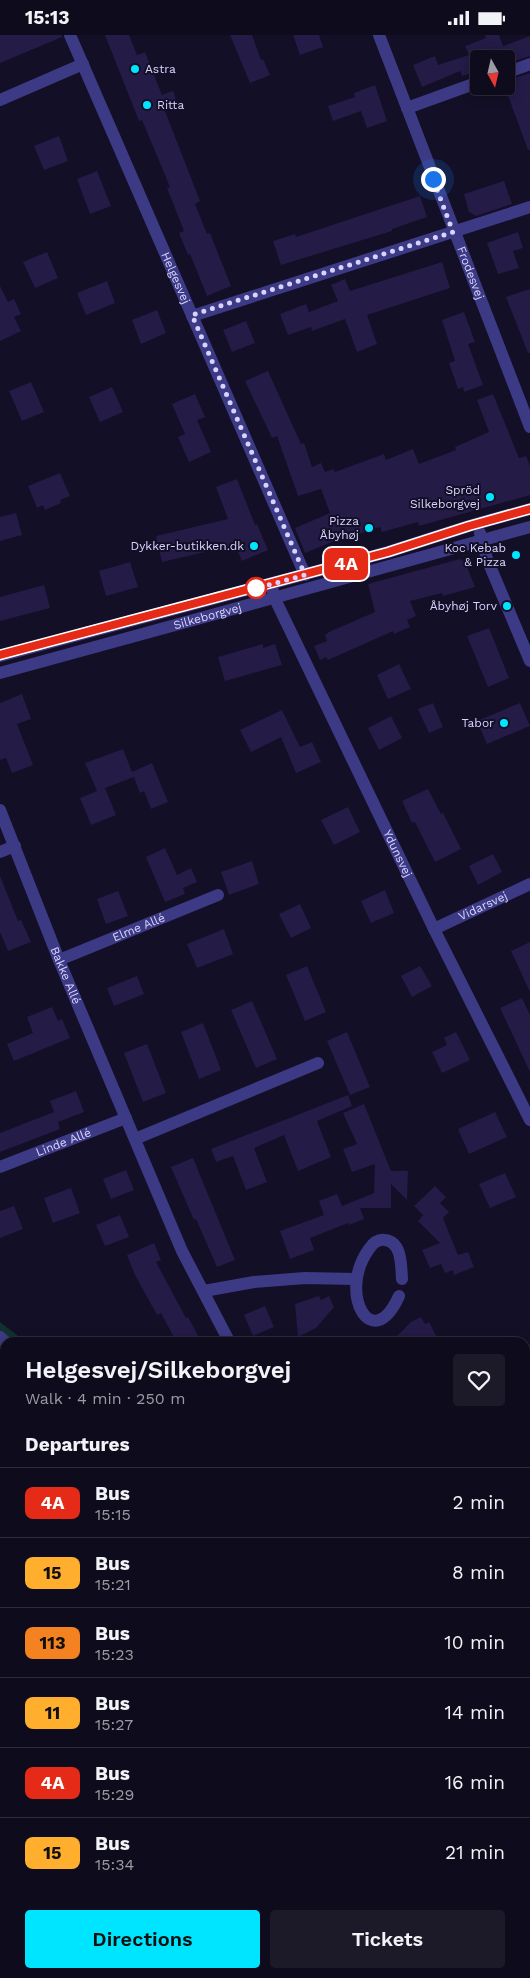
<!DOCTYPE html>
<meta charset="utf-8">
<style>
body{margin:0;font-family:"Work Sans",sans-serif;background:#1c1929;color:#f1f3f6;height:100vh;display:flex;flex-direction:column;font-size:19px;white-space:nowrap}
*{box-sizing:border-box;margin:0}
p{font-size:16px;color:#9b9ba3}
.icon{flex:none;width:28px;height:28px;fill:none;stroke:currentColor;stroke-width:2;stroke-linecap:round;stroke-linejoin:round}
.map{position:relative;flex:1;overflow:hidden}
.drawer{position:absolute;left:0px;top:1302px;width:530px;height:641px;display:flex;flex-direction:column;background:#0e0b1c;border-radius:15px 15px 0 0;box-shadow:0 2px 12px #0003,0 0 0 1px #2e2b3b}
.drawer>*{flex:none}
.badge{padding:0 10px;border-radius:8px;font-size:18px;line-height:32px}
.needle{width:32px;rotate:172deg}
.buttons{position:absolute;left:470px;top:15px;display:grid;gap:10px}
.buttons a{display:grid;place-items:center;width:45px;height:45px;border-radius:5px;background:#0e0b1c;box-shadow:0 2px 12px #0003,0 0 0 1px #2e2b3b;font-size:25px}
.you{position:absolute;width:25px;height:25px;margin:-12px;border:4px solid #fff;border-radius:50%;background:#1a73e8;box-shadow:0 0 0 8px #1a73e833}
.map>.badge{position:absolute;translate:-50% -50%;box-shadow:0 0 0 2px #fff}
h2{padding:0 25px;font-size:19px;line-height:45px}
.round{display:grid;place-items:center;flex:none;width:52px;height:52px;border-radius:5px;background:#1c1929}
.summary{display:flex;align-items:center;justify-content:space-between;height:85px;padding:0 25px}
h1{font-size:24px;font-weight:600;line-height:38px}
.action{display:flex;gap:10px;margin-top:auto;padding:10px 25px}
.action a{flex:1;height:58px;border-radius:5px;background:#00e5ff;color:#111;font-size:20px;font-weight:600;line-height:58px;text-align:center}
.action a+a{background:#1c1929;color:#f1f3f6}
ul{padding:0;list-style:none}
li{display:flex;align-items:center;gap:15px;height:70px;padding:0 25px;border-top:1px solid #2e2b3b}
li div{flex:1}
li b{display:block;font-size:19px}
li em{font-style:normal}
li .badge{min-width:55px;font-weight:700;text-align:center}
.status{display:flex;justify-content:space-between;align-items:center;height:35px;padding:0 25px;background:#0e0b1c;direction:ltr}
.status svg{height:14px;fill:currentColor}
.map>svg:first-child{display:block}
</style>
<div class="status"><b>15:13</b><svg viewBox="0 0 49 12"><path d="M0 12V9h3v3zM5 12V6h3v6zM10 12V3h3v9zM15 12V0h3v12zM26 1h20v11H26zM47 4h2v5h-2z"/></svg></div>
<div class="map">
<svg width="530" height="1943" viewBox="0 0 530 1943">
<rect width="100%" height="100%" fill="#130f26"/>
<path fill="#12302f" d="M0,1287L26,1307L5,1308V1939H525V1820L530,1827V1943H0Z"/>
<path fill="#241b47" d="M0,0H62V2L0,28Z
M105,0H129L137,20L145,17L162,60L173,56L178,71L165,76L200,166L195,169L207,199L210,198L231,251L207,261L190,219L188,220L179,198L184,196L167,153L170,152L142,85L139,86Z
M230,0H252L261,25L263,24L270,40L250,48Z
M293,0H319L323,12L300,20Z
M485,0H499L503,11L530,1V21L506,29V24H479V36L462,41L460,36L422,52L413,30L435,21L438,30L469,20L465,11L486,3Z
M530,38V115H528L506,55V46Z
M375,50L387,86L367,93L361,76L333,86L328,71L355,62L354,58Z
M59,101L68,126L44,135L34,111Z
M97,136L111,171L90,179L77,144Z
M504,146L512,169L476,181L469,177L464,159Z
M420,161L427,182L392,194V196L281,230L273,206L295,199L296,202Z
M518,197L523,213L513,216L519,233L498,239L487,208Z
M47,217L58,243L35,253L23,227Z
M442,227L450,253L367,280L377,309L357,317L345,284L312,296L311,292L288,300L280,279L306,269L309,277L338,266L331,250L345,244L350,256Z
M107,246L115,268L86,280L77,258Z
M0,251L8,267L14,264L21,279L14,282L21,296L0,306Z
M530,254V318H528L506,262Z
M157,275L166,298L141,309L132,285Z
M464,277L475,307L468,309L483,350L464,357L463,352L458,354L449,328L455,326L442,285Z
M246,286L255,308L232,317L223,295Z
M268,336L301,409L304,408L312,432L321,428L325,437L333,434L335,437L384,419L386,425L413,414L419,429L456,415L455,412L489,397L477,365L493,359L519,423L526,421L530,431V460L419,491L418,487L382,497L380,492L352,501L351,499L305,518L295,493L330,478L321,454L298,461L277,401L272,403L245,346Z
M31,347L44,377L22,386L9,356Z
M112,352L123,377L100,387L89,362Z
M195,359L205,382L197,385L211,417L189,427L178,402L185,399L172,369Z
M60,438L70,461L60,465L61,468L45,475L43,470L37,473L28,451Z
M237,444L255,490L257,489L268,515L242,526L235,510L162,527L156,501L228,484L216,452Z
M16,478L22,500L0,506V482Z
M460,524L465,527L475,552L443,561L442,558L410,566L416,581L407,585L410,592L394,599L393,596L328,625L326,622L320,625L314,611L327,606L325,600L329,597L375,577L368,549Z
M130,527L138,552L106,561L99,536Z
M44,550L50,573L0,586V562Z
M489,593L509,643L488,652L467,601Z
M263,609V613L275,609L282,630L225,646L218,622Z
M399,629L411,654L388,664L377,640Z
M22,659L31,684L17,689L33,730L12,738L6,723L0,725V668Z
M433,668L443,692L429,698L418,674Z
M520,668L530,691L487,709L477,686Z
M282,675L300,712L312,707L321,727L296,738L281,702L251,717L240,695Z
M391,681L402,703L379,715L368,693Z
M123,714L134,742L105,753L116,780L91,790L80,763L97,756L85,728Z
M152,728L168,767L151,774L144,756L140,758L132,737Z
M428,754L441,779L443,778L461,814L435,827L415,787L412,788L402,766Z
M348,772L360,797L334,810L321,785Z
M165,813L177,840L191,833L197,847L183,853L185,859L165,867L146,822Z
M493,819L502,837L478,850L469,831Z
M252,826L259,849L229,860L221,837Z
M0,841L18,886L21,885L31,907L8,916L0,897Z
M385,855L394,878L371,888L361,866Z
M118,856L128,881L106,889L97,864Z
M300,869L311,893L291,903L279,879Z
M224,894L233,919L197,933L187,909Z
M530,907V957L511,916Z
M307,931L326,977L305,986L286,940Z
M420,931L432,951L412,962L401,941Z
M137,941L144,959L114,971L107,953Z
M522,963L530,980V1037L500,973Z
M252,966L277,1024L256,1033L231,975Z
M52,972L58,986L62,984L70,1003L14,1026L7,1009L33,998L27,982Z
M203,988L221,1035L199,1044L181,997Z
M347,997L370,1052L350,1060L327,1006Z
M456,997L470,1025L442,1038L432,1017L447,1010L444,1003Z
M147,1009L166,1058L143,1067L124,1018Z
M76,1056L84,1077L58,1087L60,1094L0,1117V1098L54,1077L50,1066Z
M348,1060L352,1071L317,1086L331,1122L298,1136L284,1100L254,1113L267,1147L246,1155L233,1121L216,1127L211,1114Z
M364,1069L391,1136H408L407,1165L391,1149V1173H360L364,1184L349,1190L348,1188L310,1203L314,1215L290,1224L280,1196L324,1180L319,1166L337,1159L342,1171L374,1158L375,1129L352,1137L343,1114L357,1109L343,1078Z
M495,1077L507,1102L469,1119L458,1094Z
M193,1123L235,1225L217,1232L196,1184L194,1185L171,1132Z
M126,1135L134,1155L111,1164L103,1144Z
M505,1138L516,1162L490,1173L479,1149Z
M435,1151L446,1162L440,1168L449,1177L443,1183L458,1220L468,1217L474,1232L454,1240L453,1235L445,1238L441,1229L430,1233L422,1215L440,1208L418,1186L423,1180L414,1171Z
M71,1153L80,1178L53,1188L44,1163Z
M14,1171L23,1194L0,1203V1176Z
M120,1180L129,1202L105,1211L96,1190Z
M154,1208L161,1225L156,1227L186,1283L188,1282L202,1308H177L161,1278L157,1280L135,1240L127,1220Z
M319,1261L321,1265L329,1261L334,1272L316,1293L298,1302L295,1269Z
M265,1271L274,1292L253,1301L244,1280Z
M421,1282L425,1289L429,1287L440,1308H390L411,1287Z"/>
<g fill="none" stroke-linecap="round" stroke-linejoin="round">
<g stroke="#3d3a85" stroke-width="12">
<path id="s1" d="M70,0L305,540"/>
<path id="s2" d="M379,0L530,392"/>
<path d="M506,38L530,29"/>
<path d="M0,65L83,29"/>
<path d="M407,73L479,47"/>
<path d="M192,281L530,172"/>
<path d="M480,498L487,524L530,626"/>
<path id="s3" d="M271,549L275,564L434,894L530,1085"/>
<path d="M0,621L388,517L469,491L530,474"/>
<path id="s4" d="M0,638C177,590 353,541 530,492"/>
<path id="s5" d="M0,775L59,925L182,1216L230,1308"/>
<path d="M0,817L15,811"/>
<path id="s6" d="M434,894L530,849"/>
<path id="s7" d="M59,925L218,860"/>
<path d="M135,1104L318,1028"/>
<path id="s8" d="M0,1132L126,1083"/>
<path d="M204,1256L254,1247L305,1243L356,1244"/>
<path d="M399,1261C372,1321 337,1258 369,1214C373,1208 378,1204 385,1205C402,1207 401,1230 402,1244"/>
<path d="M0,1302L7,1308"/>
<path d="M525,1418L530,1414"/>
<path d="M0,1421L5,1416"/>
<path d="M0,1597L5,1592"/>
<path d="M0,1772L5,1768"/>
<path d="M525,1791L530,1788"/>
</g>
</g>
<g fill="none" stroke-linecap="round" stroke-linejoin="round">
<g stroke="#fff" stroke-width="11">
<path id="line" d="M0,620L388,517L469,491L530,474"/>
</g>
<use href="#line" stroke="#e52b18" stroke-width="8"/>
<path stroke="#d9d4ff" stroke-width="5" stroke-dasharray="0 9" d="M256,553L254,554L305,540L192,280L453,197L433,144"/>
</g>
<g fill="#00e5ff" stroke="#130f26" stroke-width="2">
<circle cx="135" cy="34" r="5"/>
<circle cx="147" cy="70" r="5"/>
<circle cx="490" cy="462" r="5"/>
<circle cx="369" cy="493" r="5"/>
<circle cx="254" cy="511" r="5"/>
<circle cx="516" cy="520" r="5"/>
<circle cx="507" cy="571" r="5"/>
<circle cx="504" cy="688" r="5"/>
</g>
<circle fill="#fff" stroke="#e52b18" stroke-width="2.5" cx="256" cy="553" r="10"/>
<g text-anchor="middle" dominant-baseline="central" stroke-width="4" stroke-linejoin="round" paint-order="stroke">
<g font-size="12" fill="#d9d4ff" stroke="#130f26" text-anchor="end">
<text x="145" y="34" text-anchor="start">Astra</text>
<text x="157" y="70" text-anchor="start">Ritta</text>
<text x="480" y="455">Spröd<tspan x="480" dy="14">Silkeborgvej</tspan></text>
<text x="359" y="486">Pizza<tspan x="359" dy="14">Åbyhøj</tspan></text>
<text x="244" y="511">Dykker-butikken.dk</text>
<text x="506" y="513">Koc Kebab<tspan x="506" dy="14">&amp; Pizza</tspan></text>
<text x="497" y="571">Åbyhøj Torv</text>
<text x="494" y="688">Tabor</text>
</g>
<g font-size="12" fill="#d9d4ff" stroke="#130f26">
<text stroke="none"><textPath href="#s2" startOffset="255">Frodesvej</textPath></text>
<text stroke="none"><textPath href="#s1" startOffset="265">Helgesvej</textPath></text>
<text stroke="none"><textPath href="#s4" startOffset="215">Silkeborgvej</textPath></text>
<text stroke="none"><textPath href="#s3" startOffset="298">Ydunsvej</textPath></text>
<text stroke="none"><textPath href="#s6" startOffset="54">Vidarsvej</textPath></text>
<text stroke="none"><textPath href="#s7" startOffset="86">Elme Allé</textPath></text>
<text stroke="none"><textPath href="#s5" startOffset="178">Bakke Allé</textPath></text>
<text stroke="none"><textPath href="#s8" startOffset="68">Linde Allé</textPath></text>
</g>
</g>
</svg>
<div class="buttons">
<a><svg class="needle" viewBox="-14 -14 28 28"><path d="M0-13l5 13h-10z" fill="#e53935"/><path d="M0 13l5-13h-10z" fill="#9b9ba3"/></svg></a>
</div>
<div class="you" style="left:433px;top:144px"></div>
<b class="badge" style="left:346px;top:529px;background:#e52b18;color:#fff">4A</b>
<section class="drawer">
<div class="summary"><div><h1>Helgesvej/Silkeborgvej</h1><p>Walk · 4 min · 250 m</p></div><a class="round"><svg class="icon" aria-label="heart" viewBox="0 0 24 24"><path d="M12 20l-8-8c-3-5 5-10 8-4 3-6 11-1 8 4z"/></svg></a></div>
<h2>Departures</h2>
<ul>
<li><span class="badge" style="background:#e52b18;color:#fff">4A</span><div><b>Bus</b><p>15:15</p></div><em>2 min</em></li>
<li><span class="badge" style="background:#ffae2d;color:#111">15</span><div><b>Bus</b><p>15:21</p></div><em>8 min</em></li>
<li><span class="badge" style="background:#f58220;color:#111">113</span><div><b>Bus</b><p>15:23</p></div><em>10 min</em></li>
<li><span class="badge" style="background:#ffae2d;color:#111">11</span><div><b>Bus</b><p>15:27</p></div><em>14 min</em></li>
<li><span class="badge" style="background:#e52b18;color:#fff">4A</span><div><b>Bus</b><p>15:29</p></div><em>16 min</em></li>
<li><span class="badge" style="background:#ffae2d;color:#111">15</span><div><b>Bus</b><p>15:34</p></div><em>21 min</em></li>
</ul>
<div class="action"><a>Directions</a><a>Tickets</a></div>
</section>
</div>
